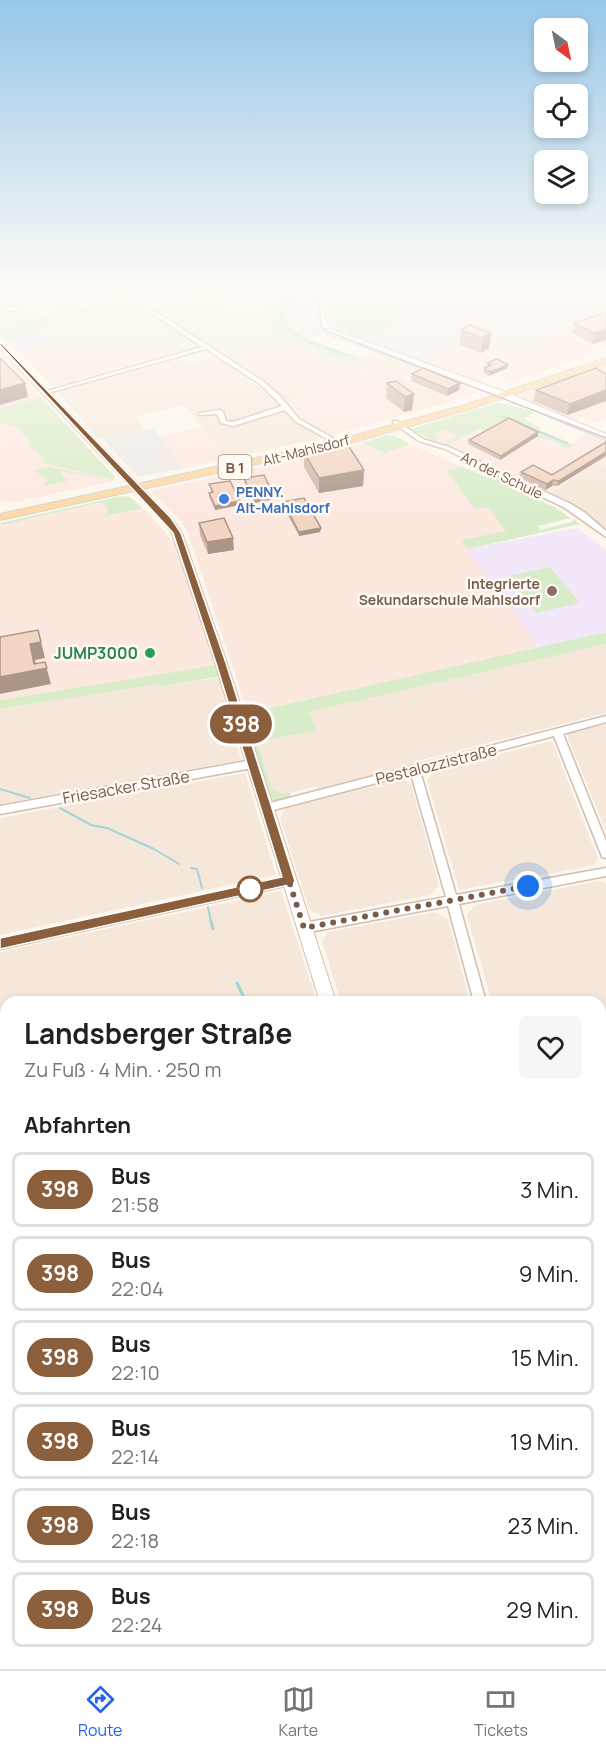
<!DOCTYPE html>
<html lang="de">
<meta charset="utf-8">
<style>
body{margin:0;font-family:Manrope,sans-serif;background:#f6f6f6;color:#202124;height:100vh;display:flex;flex-direction:column;font-size:22px;white-space:nowrap}
*{box-sizing:border-box;margin:0}
p{font-size:20px;color:#757577}
.icon{flex:none;width:33px;height:33px;fill:none;stroke:currentColor;stroke-width:2;stroke-linecap:round;stroke-linejoin:round}
.map{position:relative;flex:1;overflow:hidden}
.side{position:absolute;left:0px;top:996px;width:606px;height:674px;display:flex;flex-direction:column;background:#fff;border-radius:18px 18px 0 0;box-shadow:0 3px 9px #0003}
.side>*{flex:none}
.badge{padding:0 12px;border-radius:20px;font-size:21px;line-height:39px}
.needle{width:39px;rotate:147deg}
.fabs{position:absolute;left:534px;top:18px;display:grid;gap:12px}
.fabs a{display:grid;place-items:center;width:54px;height:54px;border-radius:9px;background:#fff;box-shadow:0 3px 9px #0003;font-size:30px}
.you{position:absolute;width:30px;height:30px;margin:-15px;border:4px solid #fff;border-radius:50%;background:#1a73e8;box-shadow:0 0 0 9px #1a73e833}
.map>.badge{position:absolute;translate:-50% -50%;box-shadow:0 0 0 3px #fff}
h2{padding:0 24px;font-size:22px;line-height:54px}
.round{display:grid;place-items:center;flex:none;width:63px;height:63px;border-radius:9px;background:#f6f6f6}
.summary{display:flex;align-items:center;justify-content:space-between;height:102px;padding:0 24px}
h1{font-size:28px;font-weight:700;line-height:45px}
ul{padding:0;list-style:none}
li{display:flex;align-items:center;gap:18px;height:75px;margin:0 12px 9px;padding:0 12px;border:3px solid #e0e0e0;border-radius:9px}
li div{flex:1}
li b{display:block;font-size:22px}
li em{font-style:normal}
li .badge{min-width:66px;font-weight:700;text-align:center}
.tab-bar{display:flex;justify-content:space-around;align-items:center;height:84px;border-top:2px solid #e0e0e0;background:#fff;font-size:16px;color:#757577}
.tab-bar a{display:grid;justify-items:center;gap:3px}
.tab-bar .active{color:#2563eb}
.map>svg:first-child{display:block}
</style>
<div class="map">
<svg width="606" height="1669" viewBox="0 0 606 1669">
<rect width="100%" height="100%" fill="#fdf6ec"/>
<path fill="#f5e8da" d="M0,289H41L68,311L8,324L10,326L0,329V313L17,309L0,310Z
M54,289H115L134,301L78,309Z
M122,289H259L260,293L152,308Z
M262,299L272,324L352,364L375,351L418,368L400,379L417,385L448,402L420,410L383,385L388,383L364,368L287,402L278,391H274L234,361L160,313Z
M144,307L202,345L54,387L18,352L51,343L35,326Z
M218,355L256,385L261,384L287,408L327,437L229,458L183,405L135,417L143,429L99,439L58,392L179,358L187,364Z
M597,464L606,468V532L548,495Z
M606,644V713L416,761L417,764L319,789L317,786L284,794L272,789L257,742L316,730L308,712Z
M221,677L233,714L228,716L241,760L0,804V709L158,683L159,687Z
M606,721V831L566,733Z
M552,741L598,859L594,865L459,890L427,780L435,770Z
M245,773L276,875L0,935V818Z
M402,779L411,784L439,885L430,895L322,916L309,909L280,818L286,808Z
M600,881L606,884V1220L600,1223V1002H492L467,915L474,905Z
M281,891L317,1002H6V1097L0,1099V952Z
M435,912L448,919L470,1002H341L322,941L328,932Z
M6,1119V1292L0,1294V1121Z
M606,1251V1560L600,1569V1253Z
M6,1321V1500L0,1502V1323Z
M6,1536V1664H373L359,1669H0V1540Z
M432,1664H533L529,1669H432Z"/>
<path fill="#fde8e0" d="M606,316V346L595,350L601,353L509,382L496,373L474,383L422,363L471,333L521,341Z
M0,352L115,477L111,482L14,502L0,501Z
M606,366V418L595,422L583,417L577,421L519,398L523,394Z
M363,368L382,374L378,376L389,383L384,386L420,410L329,436L297,419L286,402Z
M418,368L447,379L477,392L448,402L417,385L413,387L399,379Z
M424,426L538,429L572,444L587,432L606,442V468L597,464L548,495L432,438Z
M203,427L229,458L184,468L161,437Z
M393,435L409,444L463,467L446,470L488,507L507,531L461,540L539,648L248,713L188,533L181,521L152,493L154,490L339,450Z
M130,497L150,515L175,544L215,666L0,700V525Z"/>
<path fill="#efe9e4" d="M298,289H312L319,329L305,337L287,322L285,313Z
M440,289H606V316L560,330L573,338L571,339L508,343L471,333L422,363L363,339L396,321L394,320L408,307Z
M154,428L184,468L138,477L102,438Z"/>
<path fill="#f3e8fa" d="M41,332L52,343L18,352L7,341Z
M577,528L606,550V632L539,648L467,549Z"/>
<path fill="#d8ecc9" d="M289,289H298C287,309 278,324 306,337L319,329L323,331L309,339L361,359L353,364L282,339L272,324L262,299L160,313L152,308Z
M324,289H372C378,292 428,289 440,289L408,307L395,319L397,321L363,339L331,325Z
M134,301L144,307L36,326L41,332L7,341L0,336V329L9,326L8,324L67,311L59,304L70,302L78,309Z
M40,397L115,477L113,479L43,463L46,460L35,449L32,450L28,445L31,444L16,426L12,427L8,424L0,425V409Z
M497,403L507,404L534,412L524,419L541,428L539,430L574,446L564,449C555,431 499,439 479,429L447,445L445,444L457,436L442,429L434,434L438,437L436,442L411,429Z
M387,435L399,438L409,444L385,453L362,443Z
M463,458L533,493L529,496L555,507L570,518L538,526L540,530L572,522L573,519L580,524L467,549L461,540L506,531L488,507L475,509L446,470L463,467L489,478L458,461Z
M50,467L112,480L59,471L67,481L44,486L47,479L35,471Z
M122,496L130,497L142,508L104,516L108,513L105,504L100,503L1,525L0,523Z
M550,567L580,603L536,613L508,576Z
M606,632V644L309,712L317,730L257,742L272,789L284,794L290,792L291,798L274,801L268,797L252,742L257,741L248,713Z
M218,665L221,676L159,687L157,684L0,709V700Z"/>
<g fill="none" stroke-linecap="round" stroke-linejoin="round">
<path stroke="#a5d3da" stroke-width="1.5" d="M297,289L287,300L280,316C293,342 324,347 350,356
M502,416L520,424
M526,426L567,443"/>
<path stroke="#a5d3da" stroke-width="2" d="M0,789L30,798
M60,808L91,825L107,828L154,849L179,864
M191,868L197,869L202,888
M208,907L211,922"/>
<path stroke="#a5d3da" stroke-width="3" d="M211,921L213,929
M237,983L246,1002"/>
<path stroke="#a5d3da" stroke-width="4" d="M600,1366L606,1367"/>
<g stroke="#d1beb0" stroke-width="3">
<path id="street" d="M42,289H48L64,303L59,304Z
M16,306L18,307V309L0,313V309Z
M155,311L264,382L280,396L299,419L333,438V440H329L295,421L285,410L233,426L221,423L217,414L199,415V413L220,410L223,412L226,421L233,422L282,406L260,384L206,349L44,394V392L202,347L153,314L152,313Z
M393,421H397L423,439L449,447L571,504L584,512L606,531V537L565,508L445,449L419,441L393,423Z
M606,716V722L563,734L606,841V858L602,857L601,854L554,736L420,771L456,895L606,868V876L459,904L486,1002H474L448,906L304,933L300,931L298,928L300,925L304,923L446,897L411,774L266,812L262,811L261,808L262,805Z
M252,760L257,764L252,768L0,814V806Z
M289,877L293,878L294,881L293,884L289,885L0,949V939Z
M6,1102V1114L0,1115V1103Z
M6,1300V1314L0,1316V1302Z
M6,1510V1526L0,1528V1512Z
M399,1664H430L431,1669H397Z"/>
</g>
<g stroke="#d6c0b0" stroke-width="2">
<path id="secondary" d="M316,289H323L326,321L332,329L508,393L606,434V440L502,397L326,333L318,321Z
M0,342L171,518L182,533L227,663L336,1002H320L215,663L172,533L164,522L0,349Z
M606,1226V1244L600,1246V1228Z"/>
</g>
<g stroke="#dad1cd" stroke-width="2">
<path id="primary" d="M606,358V364L467,410L336,447L0,520V514L330,442L461,406Z"/>
</g>
<use href="#street" fill="#fff" fill-rule="evenodd"/>
<use href="#secondary" fill="#fff" fill-rule="evenodd"/>
<use href="#primary" fill="#fbd9a5" fill-rule="evenodd"/>
<path stroke="#b9a8c9" stroke-width="1.5" d="M317,289L321,326L329,332L606,438"/>
<path stroke="#b9a8c9" stroke-width="2" d="M598,1669L606,1658"/>
<g stroke="#b9a8c9" stroke-width="6">
<path id="rail" d="M600,1639L606,1631
M579,1669L583,1664"/>
</g>
<use href="#rail" stroke="#fffaf3" stroke-width="4" stroke-dasharray="10" stroke-linecap="butt"/>
</g>
<path fill="#d1b7a8" d="M606,312V340L592,344L572,333L574,323Z
M461,330L491,333L489,348L481,353L459,345Z
M487,363L508,365L507,368L489,376L483,372L484,368L487,367Z
M412,374L460,383L459,390L447,396L411,381Z
M606,374V401L567,415L533,401L536,390Z
M396,381L412,410L404,412L386,398L387,383Z
M538,432V436L500,460L468,444L469,440Z
M606,442V456L557,486H552L545,490L519,477L521,472L552,475Z
M304,452L364,470L363,486L319,493L304,467Z
M244,478L274,499L254,503L244,482Z
M209,484L240,501V505L215,510L209,497V493H212Z
M283,502L321,528L320,532L299,536L283,506Z
M199,523L234,550L208,554L200,535Z"/>
<path fill="#aa9588" d="M606,330V340L592,344L594,333Z
M491,333L489,348L481,353L483,338Z
M508,365L507,368L489,376L490,372Z
M25,383L28,397L0,405V390Z
M460,383L459,390L447,396L448,389Z
M606,390V401L567,415L570,404Z
M414,394L412,410L404,412L405,397Z
M538,432V436L500,460L501,456Z
M606,452V456L557,486L559,481Z
M364,470L363,486L319,493V478Z
M553,480L552,486L545,490L547,484Z
M274,495V499L254,503V499Z
M240,501V505L215,510V506Z
M321,528L320,532L299,536V532Z
M233,538L234,550L208,554L207,542Z
M38,630L45,658L35,660L37,670L45,662L51,684L0,694V677L30,644Z"/>
<path fill="#f3d5c3" stroke="#aa9588" stroke-width="1.5" d="M606,312V330L594,333L574,323Z
M469,325L491,333L483,338L461,330Z
M0,358L25,383L0,390Z
M497,359L508,365L490,372L484,368L491,365L487,363Z
M423,368L460,383L448,389L412,374Z
M596,368L606,374V390L570,404L536,390Z
M396,381L414,394L405,397L387,383Z
M509,418L538,432L501,456L469,440Z
M606,442V452L559,481L553,480L547,484L521,472L533,465L552,475Z
M348,445L364,470L319,478L304,452Z
M264,475L274,495L254,499L244,478Z
M230,481L240,501L215,506L209,493L213,492L209,484Z
M304,498L321,528L299,532L283,502Z
M224,518L233,538L207,542L199,523Z
M38,630L41,642L30,644L34,664L45,662L47,668L0,677V637Z"/>
<linearGradient id="sky" x2="0" y2="1"><stop stop-color="#97c7e8"/><stop offset="0.55" stop-color="#fefbf6"/><stop offset="1" stop-color="#fefbf6" stop-opacity="0"/></linearGradient>
<rect width="606" height="522" fill="url(#sky)"/>
<path fill="#8b5e3c" stroke="#fff" stroke-width="1.5" d="M0,342L171,518L181,533L226,663L295,881L293,884L0,949V938L282,877L216,663L173,533L0,345Z"/>
<g fill="none" stroke-linecap="round" stroke-linejoin="round">
<path stroke="#7a5c4d" stroke-width="6" stroke-dasharray="0 10.8" d="M250,889L289,881L304,928L528,886"/>
</g>
<circle fill="#3f7fe0" stroke="#fffaf3" stroke-width="2" cx="224" cy="499" r="6"/>
<circle fill="#8d6e63" stroke="#fffaf3" stroke-width="2" cx="552" cy="591" r="6"/>
<circle fill="#2e9e5b" stroke="#fffaf3" stroke-width="2" cx="150" cy="653" r="6"/>
<circle fill="#fff" stroke="#8b5e3c" stroke-width="3" cx="250" cy="889" r="12"/>
<g text-anchor="middle" dominant-baseline="central" stroke-width="5" stroke-linejoin="round" paint-order="stroke">
<g font-size="14" fill="#7a5c4d" stroke="#fffaf3">
<text transform="translate(306 450) rotate(-14)">Alt-Mahlsdorf</text>
<text transform="translate(502 475) rotate(26)">An der Schule</text>
</g>
<g font-size="14" font-weight="bold" fill="#366cbe" stroke="#fffaf3" text-anchor="start">
<text x="236" y="491">PENNY.<tspan x="236" dy="16">Alt-Mahlsdorf</tspan></text>
</g>
<g font-size="14" font-weight="bold" fill="#785e54" stroke="#fffaf3" text-anchor="end">
<text x="540" y="583">Integrierte<tspan x="540" dy="16">Sekundarschule Mahlsdorf</tspan></text>
</g>
<rect fill="#fffaf3" stroke="#a28b7f" stroke-width="1.5" x="218.5" y="455" width="33" height="24" rx="4.5"/>
<g font-size="15" font-weight="bold" fill="#7a5c4d">
<text x="235" y="467">B 1</text>
</g>
<g font-size="16" font-weight="bold" fill="#27864d" stroke="#fffaf3" text-anchor="end">
<text x="138" y="653">JUMP3000</text>
</g>
<g font-size="16" fill="#7a5c4d" stroke="#fffaf3">
<text transform="translate(436 764) rotate(-14)">Pestalozzistraße</text>
<text transform="translate(126 787) rotate(-10)">Friesacker Straße</text>
</g>
</g>
</svg>
<div class="fabs">
<a><svg class="needle" viewBox="-14 -14 28 28"><path d="M0-13l5 13h-10z" fill="#e53935"/><path d="M0 13l5-13h-10z" fill="#757577"/></svg></a>
<a><svg class="icon" aria-label="locate" viewBox="0 0 24 24"><circle cx="12" cy="12" r="6"/><path d="M12 2v4M12 18v4M2 12h4M18 12h4"/></svg></a>
<a><svg class="icon" aria-label="layers" viewBox="0 0 24 24"><path d="M12 4l9 5-9 5-9-5zM3 14l9 5 9-5"/></svg></a>
</div>
<div class="you" style="left:528px;top:886px"></div>
<b class="badge" style="left:241px;top:724px;background:#8b5e3c;color:#fff">398</b>
<section class="side">
<div class="summary"><div><h1>Landsberger Straße</h1><p>Zu Fuß · 4 Min. · 250 m</p></div><a class="round"><svg class="icon" aria-label="heart" viewBox="0 0 24 24"><path d="M12 20l-8-8c-3-5 5-10 8-4 3-6 11-1 8 4z"/></svg></a></div>
<h2>Abfahrten</h2>
<ul>
<li><span class="badge" style="background:#8b5e3c;color:#fff">398</span><div><b>Bus</b><p>21:58</p></div><em>3 Min.</em></li>
<li><span class="badge" style="background:#8b5e3c;color:#fff">398</span><div><b>Bus</b><p>22:04</p></div><em>9 Min.</em></li>
<li><span class="badge" style="background:#8b5e3c;color:#fff">398</span><div><b>Bus</b><p>22:10</p></div><em>15 Min.</em></li>
<li><span class="badge" style="background:#8b5e3c;color:#fff">398</span><div><b>Bus</b><p>22:14</p></div><em>19 Min.</em></li>
<li><span class="badge" style="background:#8b5e3c;color:#fff">398</span><div><b>Bus</b><p>22:18</p></div><em>23 Min.</em></li>
<li><span class="badge" style="background:#8b5e3c;color:#fff">398</span><div><b>Bus</b><p>22:24</p></div><em>29 Min.</em></li>
</ul>
</section>
</div>
<nav class="tab-bar">
<a class="active"><svg class="icon" aria-label="directions" viewBox="0 0 24 24"><path d="M12 3l9 9-9 9-9-9zM9 14v-3h6M13 9l2 2-2 2"/></svg>Route</a>
<a><svg class="icon" aria-label="map" viewBox="0 0 24 24"><path d="M3 6l6-2 6 2 6-2v14l-6 2-6-2-6 2zM9 4v14M15 6v14"/></svg>Karte</a>
<a><svg class="icon" aria-label="tickets" viewBox="0 0 24 24"><path d="M3 7h18v10H3zM15 7v10"/></svg>Tickets</a>
</nav>
